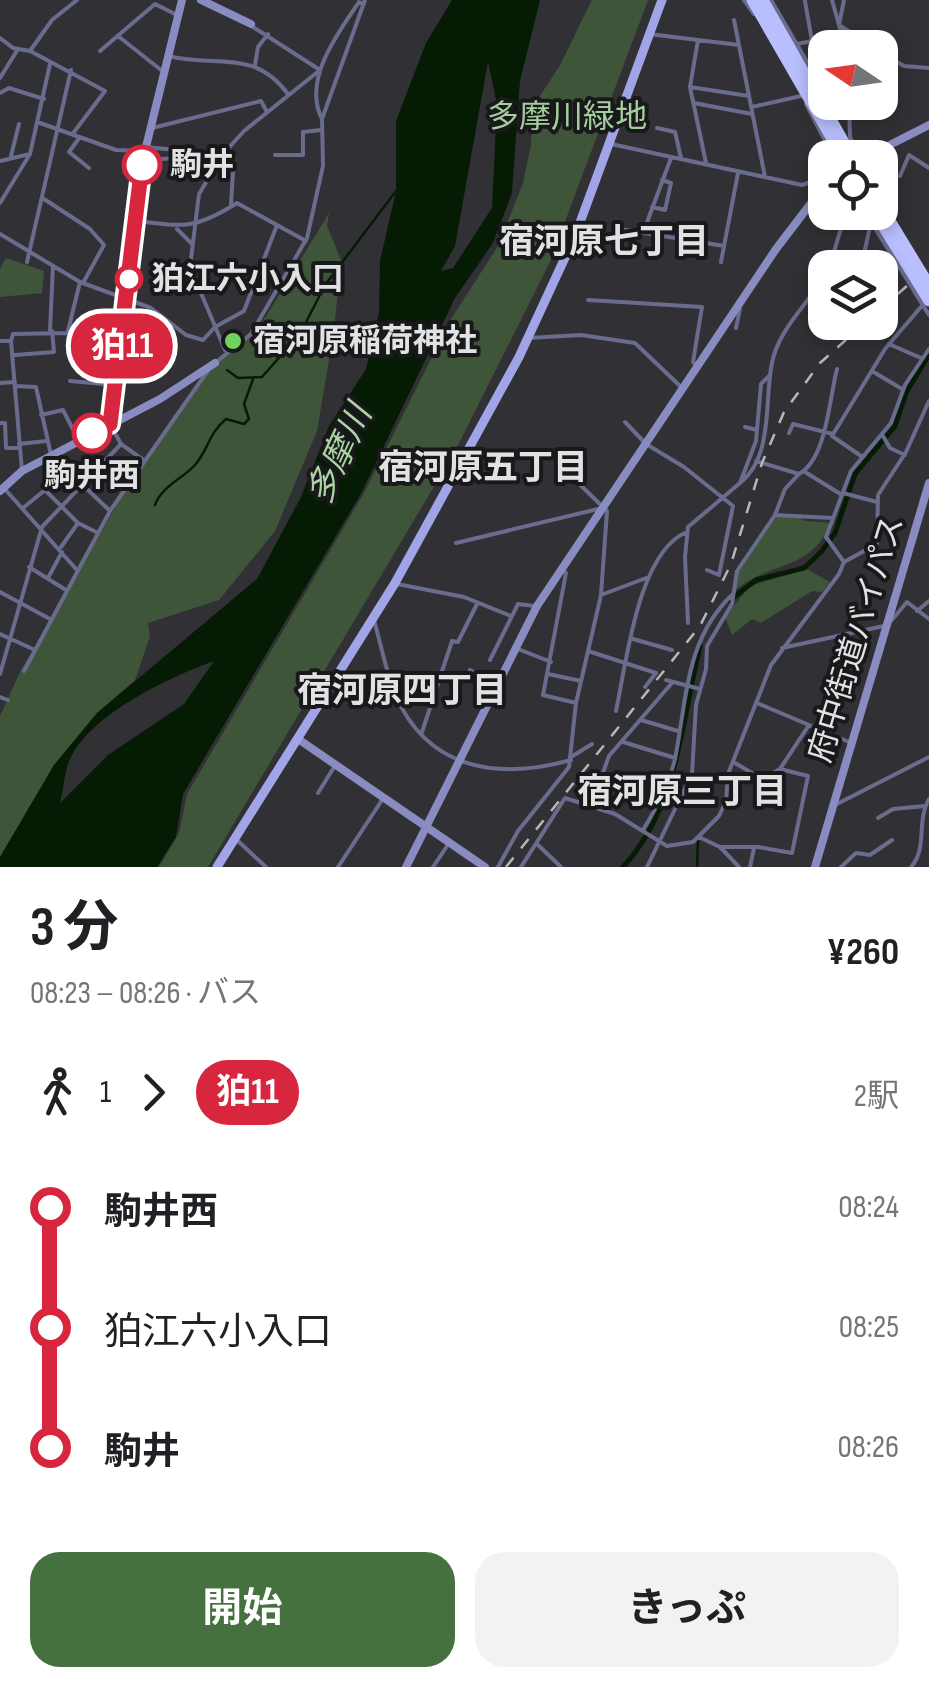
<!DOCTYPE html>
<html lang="ja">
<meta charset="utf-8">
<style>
body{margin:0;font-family:"Sofia Sans Condensed","Noto Sans JP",sans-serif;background:#f2f2f2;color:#202124;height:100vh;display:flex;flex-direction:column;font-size:38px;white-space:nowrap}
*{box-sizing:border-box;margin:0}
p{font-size:32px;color:#757577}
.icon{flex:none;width:55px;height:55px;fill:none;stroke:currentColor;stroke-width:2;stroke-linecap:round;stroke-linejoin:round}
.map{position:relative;height:867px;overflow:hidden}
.side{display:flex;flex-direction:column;background:#fff;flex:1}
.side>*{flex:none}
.badge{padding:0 20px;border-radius:32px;font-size:35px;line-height:65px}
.needle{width:65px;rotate:283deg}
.tools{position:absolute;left:808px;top:30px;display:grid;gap:20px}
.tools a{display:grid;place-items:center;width:90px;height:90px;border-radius:20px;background:#fff;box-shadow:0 5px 15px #0003;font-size:50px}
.map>.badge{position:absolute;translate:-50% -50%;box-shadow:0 0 0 5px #fff}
.legs{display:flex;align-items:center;gap:15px;height:110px;padding:0 30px;font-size:32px}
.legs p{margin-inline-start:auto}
.headline{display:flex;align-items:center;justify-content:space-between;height:170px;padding:0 30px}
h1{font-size:55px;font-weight:700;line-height:75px}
.button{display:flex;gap:20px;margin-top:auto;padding:20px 30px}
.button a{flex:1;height:115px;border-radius:30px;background:#44713e;color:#fff;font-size:40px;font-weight:700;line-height:115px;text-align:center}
.button a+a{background:#f2f2f2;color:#202124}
ul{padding:0 30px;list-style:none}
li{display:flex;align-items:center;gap:35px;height:120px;font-size:38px}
li i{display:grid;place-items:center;width:15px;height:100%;margin:0 12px;background:currentColor}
li i::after{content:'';width:25px;height:25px;margin:-12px;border:8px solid;border-radius:50%;background:#fff}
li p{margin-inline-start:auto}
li:first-child i{background:linear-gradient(#0000 50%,currentColor 0)}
li:last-child i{background:linear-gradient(currentColor 50%,#0000 0)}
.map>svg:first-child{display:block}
</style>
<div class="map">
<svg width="929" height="867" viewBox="0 0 929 867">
<rect width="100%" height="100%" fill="#313135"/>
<path fill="#3f553a" d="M592,0H648L549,264L455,451L208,867H159L179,833L187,794L364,493L451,319L498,246L523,183L531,145L532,108L559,67Z
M329,213L327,226L341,260L334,330L317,431L275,531L219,600L148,623L150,636L135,680L97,713L54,765L0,857V716L20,672L138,468L211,368L251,336L267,315Z
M6,258L44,271L42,293L0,297V269Z
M790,514L806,521L831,523C808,574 772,559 734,591L736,576L774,518Z
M806,569L830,582L822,592L812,591L761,623L752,619L732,635L725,617L750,586Z"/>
<path fill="#061b04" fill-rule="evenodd" d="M452,0H540L520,81L512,193L493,243L455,298L362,492L183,794L176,837L157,867H0V857L54,765L97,713L257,579L301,497L329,426L366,369L379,313L380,261L396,191V121L426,43ZM488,62L497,104L492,208L453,268L441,271L455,246ZM214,661L184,704L108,755L60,803C64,789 64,770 71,757C93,713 170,677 214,661Z"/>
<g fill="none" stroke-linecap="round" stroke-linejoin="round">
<path stroke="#061b04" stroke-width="2.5" d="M227,370L238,378L262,377L300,334L325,285L396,191
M155,505C161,487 182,479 195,465C208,450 209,433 226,419L244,424L249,419L244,404L253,379
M697,867L698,841"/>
<path stroke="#061b04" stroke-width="5" d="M730,600L756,580L804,568L821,552L835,533L855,474L895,426L907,391L929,355
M623,867C679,806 681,722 700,647"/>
<path stroke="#6a6c8d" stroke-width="4" d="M744,0L754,14
M771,0L823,89
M832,0L839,25L875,48
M844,0L839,25L844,48
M734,20L765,177
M253,27L320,70
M649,34L739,45
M118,36L161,70
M0,38L13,48L30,51L52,20L77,0
M698,40L690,87L706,163
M797,44L812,41L805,1
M30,51L105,91L74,132
M100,51L155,4L175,14
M880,52L904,66L929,68
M168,56C217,68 254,48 288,94
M255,65L258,47L268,34
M0,78L18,49
M690,87L749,96
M0,93L9,88L44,99
M849,102L850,137L861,158
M694,103L752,114
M806,104L834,158
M752,107L801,96
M322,119C302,80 338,33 359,2L363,4
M40,123L116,150L145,151
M152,128L261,101L267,112
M657,128L675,132L681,158
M80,137L69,152L89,168
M611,144L802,185L825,177
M146,147L176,150L185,160
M275,155H303V132L321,130
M11,156L19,124
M143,159C169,162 215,149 234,157L231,204
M0,161L30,154
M900,176L909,155L929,168
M44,199L90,229L104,245L83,283
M0,203L30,154L50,64
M652,207L665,210L671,183L662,180
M865,212L929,315
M137,221C184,227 196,229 237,203L306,241
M177,229L191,243
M620,229L724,246
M643,233L671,158
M0,234L80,282L151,308L186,335L203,340L215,327L244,311L277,225
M834,257L862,263
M27,262L71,70
M721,262L738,173
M829,268L846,212
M861,268L871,222
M588,300L702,307L693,362L697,366
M736,328L740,309
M50,330L53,266
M68,331L80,282
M528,338L581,335L635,343L680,386
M0,341H11L13,334L68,333L135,350
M11,341L22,471
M889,344L921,358
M225,350L190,267L199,194L224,153L244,131L320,70
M15,355L54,352L52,331
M215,363L251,334L307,238L323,166L322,119L365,0
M872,371L902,389
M70,381L115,385
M0,383L15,382
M15,386L36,387L51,455L109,510
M41,415L63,410L78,439
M625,422L646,444L684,467L733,506L719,575L707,570
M0,423H5L6,448H17
M110,424L121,444L142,459
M745,427L757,430
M789,433L793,424L833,434
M883,436L890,448L905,455
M19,444L46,441
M861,456L832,436L885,349L926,301
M756,461L799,474C827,458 829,399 837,369
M805,472L842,495
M740,483C774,456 764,400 772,363C778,330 808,304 825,275
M3,487L76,569
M45,490L78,523L98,533
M843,493L877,502
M23,508L78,463
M775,515L833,518
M456,543L598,509
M61,547L78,523
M844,562L826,537L851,471L891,423L905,385L929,349
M844,562L877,544L878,495L906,452L929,401
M29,567L66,590
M562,568L566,573L543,695L576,703
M48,578L62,552
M397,584L464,597L511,616
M0,592L50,619
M601,595L646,578
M917,611L929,601
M374,620C381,645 386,671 395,694C428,771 499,780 571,760
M891,621L907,602L929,619
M688,623L685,557L688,527L740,483L756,441L761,384L770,375
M0,634L35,650
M633,639L672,650
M782,648L884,626
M518,649L551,662
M588,651L656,673L645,687
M490,660L518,604L535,606
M470,670L497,685
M24,671L110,511L209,369
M0,674L42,527L121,444
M548,674L581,681
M666,680L700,689
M0,697L8,700
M757,703L849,742
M616,711C626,665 638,551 687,532
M641,720L678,731
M422,732L452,641L458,642L477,604
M623,742L675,758
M571,757L592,744
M735,763L762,779L780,769L809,725
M318,793L336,764
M837,804L929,757
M591,806L609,756L671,684
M878,818L893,809L925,806
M643,830C656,809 669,784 675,759C687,699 685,639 733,594
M699,837L720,847L739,867
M238,841L266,867
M537,844L561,867
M720,847H758L792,853L808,776L780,769
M338,867L384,797
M433,867L449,843
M498,867L518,831L569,767L576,703L601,595L607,511L567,472
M521,867L565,798L615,814L667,846L693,842L719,816L726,801L728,774L771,665L839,574L844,562
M647,867L692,774L696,705L706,669L707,646L732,604L737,571L775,515L785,489L799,474
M750,867L754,848
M841,867L856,853L870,855L892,840
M911,867C928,848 916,821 929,799"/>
<path stroke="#898cc0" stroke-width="8" d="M201,0L251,24
M864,158L929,125
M110,424L145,151L182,0
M0,491L22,471L160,399L215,363
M298,739L485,867
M406,867L537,606L776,249L825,185
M815,867L929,483"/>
<path stroke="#a1a5e7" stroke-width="9" d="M217,867L395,583L519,357L575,236L662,0"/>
<path stroke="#b6b7b9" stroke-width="2.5" stroke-dasharray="12 12" stroke-linecap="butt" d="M880,310L929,266
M506,867L700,626L731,564L762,463L784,412L820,363L866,322"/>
<path stroke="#b9befd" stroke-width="11" d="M752,0L843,158
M763,0L853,158
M880,204L929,285
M874,212L929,301"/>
</g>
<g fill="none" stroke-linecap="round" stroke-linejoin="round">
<g stroke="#fff" stroke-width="22">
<path id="line-1" d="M92,433L110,424L142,165"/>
</g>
<use href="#line-1" stroke="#d7263d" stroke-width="15"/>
</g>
<g fill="#fff" stroke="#d7263d" stroke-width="5">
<circle cx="142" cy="165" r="18"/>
<circle cx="129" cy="279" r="12"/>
<circle cx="92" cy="433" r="18"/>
</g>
<circle fill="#71d35e" stroke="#19191b" stroke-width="4" cx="233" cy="341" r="10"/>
<g text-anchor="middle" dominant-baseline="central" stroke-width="8" stroke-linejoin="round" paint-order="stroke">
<g font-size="32" fill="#a4ce9c" stroke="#19191b">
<text x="567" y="117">多摩川緑地</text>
</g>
<g font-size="32" font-weight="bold" fill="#e1e2e4" stroke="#19191b" text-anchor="start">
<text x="170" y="165">駒井</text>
<text x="152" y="279">狛江六小入口</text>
<text x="92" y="476" text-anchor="middle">駒井西</text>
</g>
<g font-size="32" font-weight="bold" fill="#e1e2e4" stroke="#19191b" text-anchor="start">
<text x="253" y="341">宿河原稲荷神社</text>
</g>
<g font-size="32" fill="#e1e2e4" stroke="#19191b">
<text transform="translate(857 639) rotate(-73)">府中街道バイパス</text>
</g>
<g font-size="35" font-weight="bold" fill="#e1e2e4" stroke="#19191b">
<text x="604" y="242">宿河原七丁目</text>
<text x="483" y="468">宿河原五丁目</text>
<text x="402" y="691">宿河原四丁目</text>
<text x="682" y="792">宿河原三丁目</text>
</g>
<g font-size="35" font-style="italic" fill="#aad5a2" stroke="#19191b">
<text transform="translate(340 455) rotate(-65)">多摩川</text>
</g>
</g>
</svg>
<div class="tools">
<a><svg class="needle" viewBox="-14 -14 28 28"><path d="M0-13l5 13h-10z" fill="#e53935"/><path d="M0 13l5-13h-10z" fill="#757577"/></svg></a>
<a><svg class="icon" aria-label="locate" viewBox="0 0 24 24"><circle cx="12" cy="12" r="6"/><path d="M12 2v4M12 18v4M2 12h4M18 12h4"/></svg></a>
<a><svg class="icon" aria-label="layers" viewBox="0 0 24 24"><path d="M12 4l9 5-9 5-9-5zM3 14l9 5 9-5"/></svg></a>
</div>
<b class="badge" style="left:122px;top:346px;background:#d7263d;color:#fff">狛11</b>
</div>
<section class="side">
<div class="headline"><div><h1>3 分</h1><p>08:23 – 08:26 · バス</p></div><b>¥260</b></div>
<div class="legs"><svg class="icon" aria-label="walk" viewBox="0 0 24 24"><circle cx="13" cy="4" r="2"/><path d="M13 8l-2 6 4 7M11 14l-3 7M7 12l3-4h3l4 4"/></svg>1<svg class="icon" aria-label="forward" viewBox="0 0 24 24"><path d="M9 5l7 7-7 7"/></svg><b class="badge" style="background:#d7263d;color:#fff">狛11</b><p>2駅</p></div>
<ul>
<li><i style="color:#d7263d"></i><b>駒井西</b><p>08:24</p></li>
<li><i style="color:#d7263d"></i><span>狛江六小入口</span><p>08:25</p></li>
<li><i style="color:#d7263d"></i><b>駒井</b><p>08:26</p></li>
</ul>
<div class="button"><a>開始</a><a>きっぷ</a></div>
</section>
